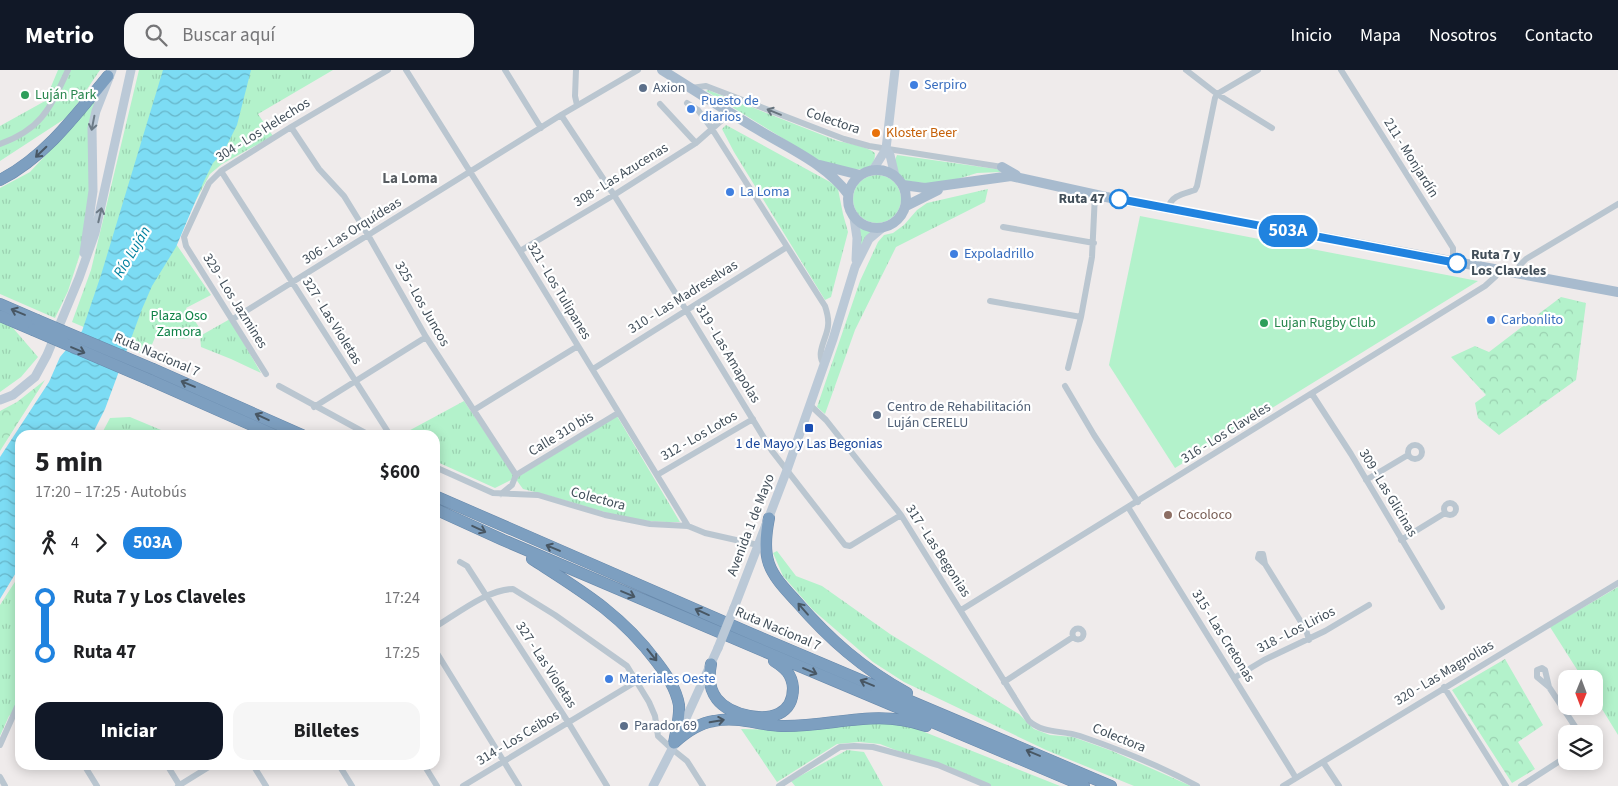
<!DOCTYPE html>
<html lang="es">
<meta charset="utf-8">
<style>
body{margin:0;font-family:"Source Sans 3",sans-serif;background:#f6f6f6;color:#202124;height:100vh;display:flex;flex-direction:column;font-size:19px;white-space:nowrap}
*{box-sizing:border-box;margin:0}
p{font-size:16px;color:#757577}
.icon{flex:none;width:28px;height:28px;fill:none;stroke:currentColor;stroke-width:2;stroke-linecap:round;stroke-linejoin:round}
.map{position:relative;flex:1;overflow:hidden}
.drawer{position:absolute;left:15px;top:360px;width:425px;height:340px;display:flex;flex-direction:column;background:#fff;border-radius:15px;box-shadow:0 2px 12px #0003}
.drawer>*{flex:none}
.badge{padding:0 10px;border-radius:16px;font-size:18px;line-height:32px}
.needle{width:32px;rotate:181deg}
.buttons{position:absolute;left:1558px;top:600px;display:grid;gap:10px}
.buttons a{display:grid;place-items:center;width:45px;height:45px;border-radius:10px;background:#fff;box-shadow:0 2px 12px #0003;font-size:25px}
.map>.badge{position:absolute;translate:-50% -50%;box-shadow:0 0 0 2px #fff}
.legs{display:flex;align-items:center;gap:8px;height:55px;padding:0 20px;font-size:16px}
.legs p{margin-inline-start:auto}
.headline{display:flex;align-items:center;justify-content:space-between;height:85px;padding:0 20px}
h1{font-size:28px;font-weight:700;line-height:38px}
.action{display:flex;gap:10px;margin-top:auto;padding:10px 20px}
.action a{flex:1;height:58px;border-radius:15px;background:#111827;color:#fff;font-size:20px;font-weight:700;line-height:58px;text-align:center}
.action a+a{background:#f6f6f6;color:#202124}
ul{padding:0 20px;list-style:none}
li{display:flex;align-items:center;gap:18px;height:55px;font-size:19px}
li i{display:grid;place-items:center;width:8px;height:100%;margin:0 6px;background:currentColor}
li i::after{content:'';width:12px;height:12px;margin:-6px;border:4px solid;border-radius:50%;background:#fff}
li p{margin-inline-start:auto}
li:first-child i{background:linear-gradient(#0000 50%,currentColor 0)}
li:last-child i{background:linear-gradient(currentColor 50%,#0000 0)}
header{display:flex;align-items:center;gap:30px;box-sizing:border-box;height:70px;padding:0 25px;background:#111827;color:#fff}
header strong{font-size:24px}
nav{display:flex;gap:28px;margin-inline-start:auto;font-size:18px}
.search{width:350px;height:45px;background:#f6f6f6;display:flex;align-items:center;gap:12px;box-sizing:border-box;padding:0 18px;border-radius:15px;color:#757577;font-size:19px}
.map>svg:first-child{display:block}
</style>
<header>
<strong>Metrio</strong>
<div class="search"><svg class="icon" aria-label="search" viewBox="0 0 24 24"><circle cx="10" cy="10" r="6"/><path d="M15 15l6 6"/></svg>Buscar aquí</div>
<nav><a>Inicio</a><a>Mapa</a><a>Nosotros</a><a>Contacto</a></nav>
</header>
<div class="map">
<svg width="1618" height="716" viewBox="0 0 1618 716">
<defs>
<pattern id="grass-tufts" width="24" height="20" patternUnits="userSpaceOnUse" patternTransform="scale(1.25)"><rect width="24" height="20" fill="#b3f2cb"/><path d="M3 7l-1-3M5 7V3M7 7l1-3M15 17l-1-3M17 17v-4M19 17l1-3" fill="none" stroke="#9bd1b1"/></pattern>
<pattern id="forest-crowns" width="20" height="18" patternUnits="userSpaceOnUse" patternTransform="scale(1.25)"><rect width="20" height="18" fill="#b3f2cb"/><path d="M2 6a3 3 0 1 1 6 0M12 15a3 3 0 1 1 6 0" fill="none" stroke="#9bd1b1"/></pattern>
<pattern id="water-waves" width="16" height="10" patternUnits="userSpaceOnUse" patternTransform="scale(1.25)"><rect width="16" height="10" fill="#7cdcf4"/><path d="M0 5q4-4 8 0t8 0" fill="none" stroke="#67b5c9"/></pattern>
</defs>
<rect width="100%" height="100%" fill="#efebeb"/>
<path fill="url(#grass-tufts)" d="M58,0H100L69,46L0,91V56L45,31Z
M139,0H207L86,258L72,252L91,200Z
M244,0H333L258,44L273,66L222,94L210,104L174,171L211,225L186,238L203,263C189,272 171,269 157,263L147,286L116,273Z
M708,20L835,70C848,74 864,75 875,83C876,111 832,96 818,90L706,21Z
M98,26L89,136L81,181L68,221L55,248L0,224V118L30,102L70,59Z
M726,55L830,112L838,119L843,144L848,162L831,227L825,230L734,82L722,59Z
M897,85L1003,100L1000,102L977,103L951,111L934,114L905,111L901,109L897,102L895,90Z
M853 129a24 24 0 1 1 48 0a24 24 0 1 1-48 0Z
M988,119L985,132L896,177L855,260L825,344L817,337L860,211L878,172L884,165L893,163L904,155L917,140L927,133Z
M859,155L872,160L865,169L858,186Z
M230,249L261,303L231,289L201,277L200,266Z
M0,252L13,258L38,287L21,307L0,322Z
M464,331L516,408L617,346L680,452C663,452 647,452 630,448C594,441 559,427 523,419L515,408L495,418L435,391V365H401Z
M130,347L173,365H101L110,348Z
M777,481L796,506L822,516L890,564L1019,644L1034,659L1050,665L1073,667L1112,681L1191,716H1134L1046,680L904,612L873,592L813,540L783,506L773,483Z
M20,504V636L9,646L0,666V535Z
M1618,517V665L1594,626V609H1583L1550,557Z
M868,650L907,655L1060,716H988L880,674L859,672L837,674L777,712L741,659L800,660Z
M847,680L864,682L883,716H795L791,711Z"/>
<path fill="url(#forest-crowns)" d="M1561,227L1586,233L1576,310L1499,365L1478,348L1475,333L1486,325L1451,287L1475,276L1489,282Z
M45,310L0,381V341L17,332Z
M1505,589L1543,655L1518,672L1535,699L1512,713L1452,620Z"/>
<path fill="#b3f2cb" d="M1140,146L1478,211L1175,398L1109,295Z"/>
<path fill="url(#water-waves)" d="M163,0H251L237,55L224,81L213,93L204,111L176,177L152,216L142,239L105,339L92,365H20V496L0,529V387L49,312L60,287L82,261L101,205Z"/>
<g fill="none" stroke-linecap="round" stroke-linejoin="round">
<g stroke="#698aac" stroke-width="12">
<path id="highway" d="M0,110C45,87 76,45 108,6
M0,234L37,250
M0,246L33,260
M153,299L302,365
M150,310L274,365
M435,426L752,564L1111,716
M435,439L503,470L754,577L1084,716
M769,448C766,463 764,480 769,494C774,508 786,520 796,531C830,570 862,598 907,623
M532,489C580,520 620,543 656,591C666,604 676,618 679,635C680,647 676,661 674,673
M711,594C705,624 720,640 749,646C770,650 793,645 793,618C792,604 785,598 774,591
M674,673C686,662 699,653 714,651C737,646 759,655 782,656C834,657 874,638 926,656"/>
</g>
<path stroke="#bac6d0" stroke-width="6" d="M406,0L520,181L688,456
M505,0L541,58
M576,0L575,26L577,35
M1186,0L1217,24L1272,58
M1341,0L1453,178V192
M691,18L706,16L844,69L869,76L1002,97
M687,33L698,40L712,59L825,236C827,242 829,249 828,256C827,268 815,284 824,294
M660,34L696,73
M561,45L614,125L686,240L772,381L845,475L850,476L901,445
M291,57L319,99L344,126L368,165L426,267L516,405L512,415L501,424
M0,74C42,59 50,38 68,0
M221,101L390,365
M1168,138C1172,125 1183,124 1195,120L1197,116L1215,28L1217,24L1258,0
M1003,157L1094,173
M520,181L614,125L696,73L730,43
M1516,204L1520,195L1526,189L1618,134
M990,231L1081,247
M233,249L561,45L638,0
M1068,298L1081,247L1092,187L1095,124
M593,299L787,177
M266,304L186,176L184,167L209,113L221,101L291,57L388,0
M279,316L369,365
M1065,316L1094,365L1138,432
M1312,324L1351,384L1442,537
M810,335L826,350L901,445L1029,651C1044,664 1062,660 1080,666C1118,679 1162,697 1197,716
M314,337L426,267
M474,340L578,276
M1408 382a7 7 0 1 1 14 0a7 7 0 1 1-14 0Z
M435,397L493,423L538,425L605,445L650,454L688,456L705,463L758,475
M516,405L618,343
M657,405L753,349
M1366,410L1408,385
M1444 439a6 6 0 1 1 12 0a6 6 0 1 1-12 0Z
M1128,437L1296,708
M1401,470L1445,443
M460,492L467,496L568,652L607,716
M1265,494L1263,484H1259L1258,488L1265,494L1306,560L1309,570
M961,540L1485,216L1496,206L1498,201
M435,557C457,544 488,519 513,519L555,545L627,596L649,632L655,646L658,666L672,679L687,691L703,716
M1072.5 564a5.5 5.5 0 1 1 11 0a5.5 5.5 0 1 1-11 0Z
M435,580L519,716
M1234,608L1264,590L1325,561L1369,535
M1004,612L1073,567
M1444,617L1506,716
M1549,617L1545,600L1542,598L1537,600V607L1549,617L1580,664
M0,675L17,637L20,636
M1323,692L1339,716
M84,695L97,716
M167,695L180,716
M253,695L266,716
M339,695L352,716
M424,695L437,716
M0,707L5,716
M178,716L212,695
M463,716L637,611
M779,716L840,677L854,676L873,677L938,695L988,716
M1283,716L1618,513
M1521,716L1566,687"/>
<path stroke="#bbc9d7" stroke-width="9" d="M895,0L886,79L890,85L895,106
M873,100L886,79
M854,148L857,168L856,190
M84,183L93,121L92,58L96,41L112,0
M0,330L13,325L35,307L47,285L79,208L95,163L131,0
M734,538L787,400L833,269L855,197L869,169L882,158
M653,716L672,679L718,578"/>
<path stroke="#a8bbce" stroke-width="10" d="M662,0C694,20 725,40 757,59C788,78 826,94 848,124
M820,95L860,105
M1002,97L1016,105
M848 129a29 29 0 1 1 58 0a29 29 0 1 1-58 0Z
M903,115L925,118L1011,106L1106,127L1618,222
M906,136L938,120"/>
<use href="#highway" stroke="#7d9fc0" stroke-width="11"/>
<g stroke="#698aac" stroke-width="12" stroke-linecap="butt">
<path id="highway-bridge" d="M37,250L153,299
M33,260L150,310"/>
</g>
<path stroke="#bbc9d7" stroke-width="9" d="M718,578L734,538"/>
<use href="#highway-bridge" stroke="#7d9fc0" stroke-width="11"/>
</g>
<defs><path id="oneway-shaft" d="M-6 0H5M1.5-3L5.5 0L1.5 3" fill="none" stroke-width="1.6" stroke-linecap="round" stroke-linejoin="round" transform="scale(1.25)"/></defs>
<use stroke="#66737d" href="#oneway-shaft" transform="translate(774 42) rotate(-158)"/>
<g stroke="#6c7a86">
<use href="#oneway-shaft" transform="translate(93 53) rotate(101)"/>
<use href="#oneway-shaft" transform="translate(100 145) rotate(-77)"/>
</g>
<g stroke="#485764">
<use href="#oneway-shaft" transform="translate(41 82) rotate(136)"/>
<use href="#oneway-shaft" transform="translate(18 242) rotate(-157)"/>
<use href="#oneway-shaft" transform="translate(78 280) rotate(23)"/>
<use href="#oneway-shaft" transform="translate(188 314) rotate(-157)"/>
<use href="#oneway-shaft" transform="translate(262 347) rotate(-155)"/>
<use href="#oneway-shaft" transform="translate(479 459) rotate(25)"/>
<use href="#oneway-shaft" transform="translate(553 478) rotate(-157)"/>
<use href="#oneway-shaft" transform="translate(628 524) rotate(23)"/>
<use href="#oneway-shaft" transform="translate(803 539) rotate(-131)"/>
<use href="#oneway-shaft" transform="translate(702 542) rotate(-156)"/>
<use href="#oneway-shaft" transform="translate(652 585) rotate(51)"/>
<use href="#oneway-shaft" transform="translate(810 601) rotate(23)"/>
<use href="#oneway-shaft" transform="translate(867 613) rotate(-157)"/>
<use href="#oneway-shaft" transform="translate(717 651) rotate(-10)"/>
<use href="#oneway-shaft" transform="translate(1033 683) rotate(-157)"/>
</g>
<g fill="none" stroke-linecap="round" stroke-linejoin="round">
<g stroke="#fff" stroke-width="11">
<path id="line-1" d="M1119,129L1457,193"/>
</g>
<use href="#line-1" stroke="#2083df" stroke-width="8"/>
</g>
<g fill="#3f7fe0" stroke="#fff" stroke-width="2">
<circle cx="914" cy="15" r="5"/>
<circle cx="691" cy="39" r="5"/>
<circle cx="730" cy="122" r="5"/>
<circle cx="954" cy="184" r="5"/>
<circle cx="1491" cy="250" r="5"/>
<circle cx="609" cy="609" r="5"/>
</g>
<g fill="#5c6f8a" stroke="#fff" stroke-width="2">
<circle cx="643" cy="18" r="5"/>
<circle cx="877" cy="345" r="5"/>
<circle cx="624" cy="656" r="5"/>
</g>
<g fill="#2e9e5b" stroke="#fff" stroke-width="2">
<circle cx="25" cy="25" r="5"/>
<circle cx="1264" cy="253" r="5"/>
</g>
<circle fill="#e8710a" stroke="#fff" stroke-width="2" cx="876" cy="63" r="5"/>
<g fill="#fff" stroke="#2083df" stroke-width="2.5">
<circle cx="1119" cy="129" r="9"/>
<circle cx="1457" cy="193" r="9"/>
</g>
<rect fill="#1a4fb4" stroke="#fff" stroke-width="2" x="804" y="353" width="10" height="10" rx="2.5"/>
<circle fill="#8d6e63" stroke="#fff" stroke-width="2" cx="1168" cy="445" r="5"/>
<g text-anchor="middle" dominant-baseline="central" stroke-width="4.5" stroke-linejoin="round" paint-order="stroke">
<g font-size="14" fill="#366cbe" stroke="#fff" text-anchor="start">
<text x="924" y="15">Serpiro</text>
<text x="701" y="31">Puesto de<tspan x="701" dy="16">diarios</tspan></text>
<text x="740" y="122">La Loma</text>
<text x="964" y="184">Expoladrillo</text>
<text x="1501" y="250">Carbonlito</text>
<text x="619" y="609">Materiales Oeste</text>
</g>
<g font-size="14" fill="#4e5e75" stroke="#fff" text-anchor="start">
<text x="653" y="18">Axion</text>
<text x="887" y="337">Centro de Rehabilitación<tspan x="887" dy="16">Luján CERELU</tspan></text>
<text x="634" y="656">Parador 69</text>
</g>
<g font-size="14" fill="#27864d" stroke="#fff" text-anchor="start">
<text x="35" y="25">Luján Park</text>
<text x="1274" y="253">Lujan Rugby Club</text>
</g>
<g font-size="14" fill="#424f5a" stroke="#fff">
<text transform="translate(833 51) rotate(19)">Colectora</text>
<text transform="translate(263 60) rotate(-32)">304 - Los Helechos</text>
<text transform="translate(1411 88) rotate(58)">211 - Monjardín</text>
<text transform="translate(621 105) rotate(-32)">308 - Las Azucenas</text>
<text transform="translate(352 161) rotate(-32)">306 - Las Orquídeas</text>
<text transform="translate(559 221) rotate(59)">321 - Los Tulipanes</text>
<text transform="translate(683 227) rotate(-32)">310 - Las Madreselvas</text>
<text transform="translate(235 231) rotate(58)">329 - Los Jazmines</text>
<text transform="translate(422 234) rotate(60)">325 - Los Juncos</text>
<text transform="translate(332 251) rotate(58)">327 - Las Violetas</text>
<text transform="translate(728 284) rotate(59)">319 - Las Amapolas</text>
<text transform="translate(157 285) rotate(23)">Ruta Nacional 7</text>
<text transform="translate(1226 363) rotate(-32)">316 - Los Claveles</text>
<text transform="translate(561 364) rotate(-31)">Calle 310 bis</text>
<text transform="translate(699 366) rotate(-30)">312 - Los Lotos</text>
<text transform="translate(1388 423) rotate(59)">309 - Las Glicinas</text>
<text transform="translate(598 429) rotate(15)">Colectora</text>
<text transform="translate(751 455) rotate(-69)">Avenida 1 de Mayo</text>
<text transform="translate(938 481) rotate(57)">317 - Las Begonias</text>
<text transform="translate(778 559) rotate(23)">Ruta Nacional 7</text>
<text transform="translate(1296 560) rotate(-27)">318 - Los Lirios</text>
<text transform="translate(1223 566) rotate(58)">315 - Las Cretonas</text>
<text transform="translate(546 595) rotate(57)">327 - Las Violetas</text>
<text transform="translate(1444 603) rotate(-31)">320 - Las Magnolias</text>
<text transform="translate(518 668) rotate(-31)">314 - Los Ceibos</text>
<text transform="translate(1119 668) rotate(22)">Colectora</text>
</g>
<g font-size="14" fill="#c56008" stroke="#fff" text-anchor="start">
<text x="886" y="63">Kloster Beer</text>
</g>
<g font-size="14" font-weight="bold" fill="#424f5a" stroke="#fff" text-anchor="end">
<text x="1105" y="129">Ruta 47</text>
<text x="1471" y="185" text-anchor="start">Ruta 7 y<tspan x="1471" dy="16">Los Claveles</tspan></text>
</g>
<g font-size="14" fill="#0e8146" stroke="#fff">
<text x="179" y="246">Plaza Oso<tspan x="179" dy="16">Zamora</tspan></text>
</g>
<g font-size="14" fill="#164399" stroke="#fff">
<text x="809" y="374">1 de Mayo y Las Begonias</text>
</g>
<g font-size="14" fill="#785e54" stroke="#fff" text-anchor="start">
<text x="1178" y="445">Cocoloco</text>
</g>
<g font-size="15" font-weight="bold" fill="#575c61" stroke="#fff">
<text x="410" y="108">La Loma</text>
</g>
<g font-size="15" font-style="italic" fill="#02819f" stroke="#fff">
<text transform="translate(132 182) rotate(-59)">Río Luján</text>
</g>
</g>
</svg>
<div class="buttons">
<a><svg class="needle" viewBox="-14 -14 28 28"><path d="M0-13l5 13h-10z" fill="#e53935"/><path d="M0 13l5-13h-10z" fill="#757577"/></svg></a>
<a><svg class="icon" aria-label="layers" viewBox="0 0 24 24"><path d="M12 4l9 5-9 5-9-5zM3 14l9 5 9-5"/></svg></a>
</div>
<b class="badge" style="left:1288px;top:161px;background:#2083df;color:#fff">503A</b>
<section class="drawer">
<div class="headline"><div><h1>5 min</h1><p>17:20 – 17:25 · Autobús</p></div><b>$600</b></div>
<div class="legs"><svg class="icon" aria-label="walk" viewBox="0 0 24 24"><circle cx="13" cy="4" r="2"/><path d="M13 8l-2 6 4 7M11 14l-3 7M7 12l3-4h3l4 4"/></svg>4<svg class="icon" aria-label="forward" viewBox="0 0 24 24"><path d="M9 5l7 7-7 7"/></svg><b class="badge" style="background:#2083df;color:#fff">503A</b></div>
<ul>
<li><i style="color:#2083df"></i><b>Ruta 7 y Los Claveles</b><p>17:24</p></li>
<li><i style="color:#2083df"></i><b>Ruta 47</b><p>17:25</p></li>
</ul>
<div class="action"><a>Iniciar</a><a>Billetes</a></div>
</section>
</div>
